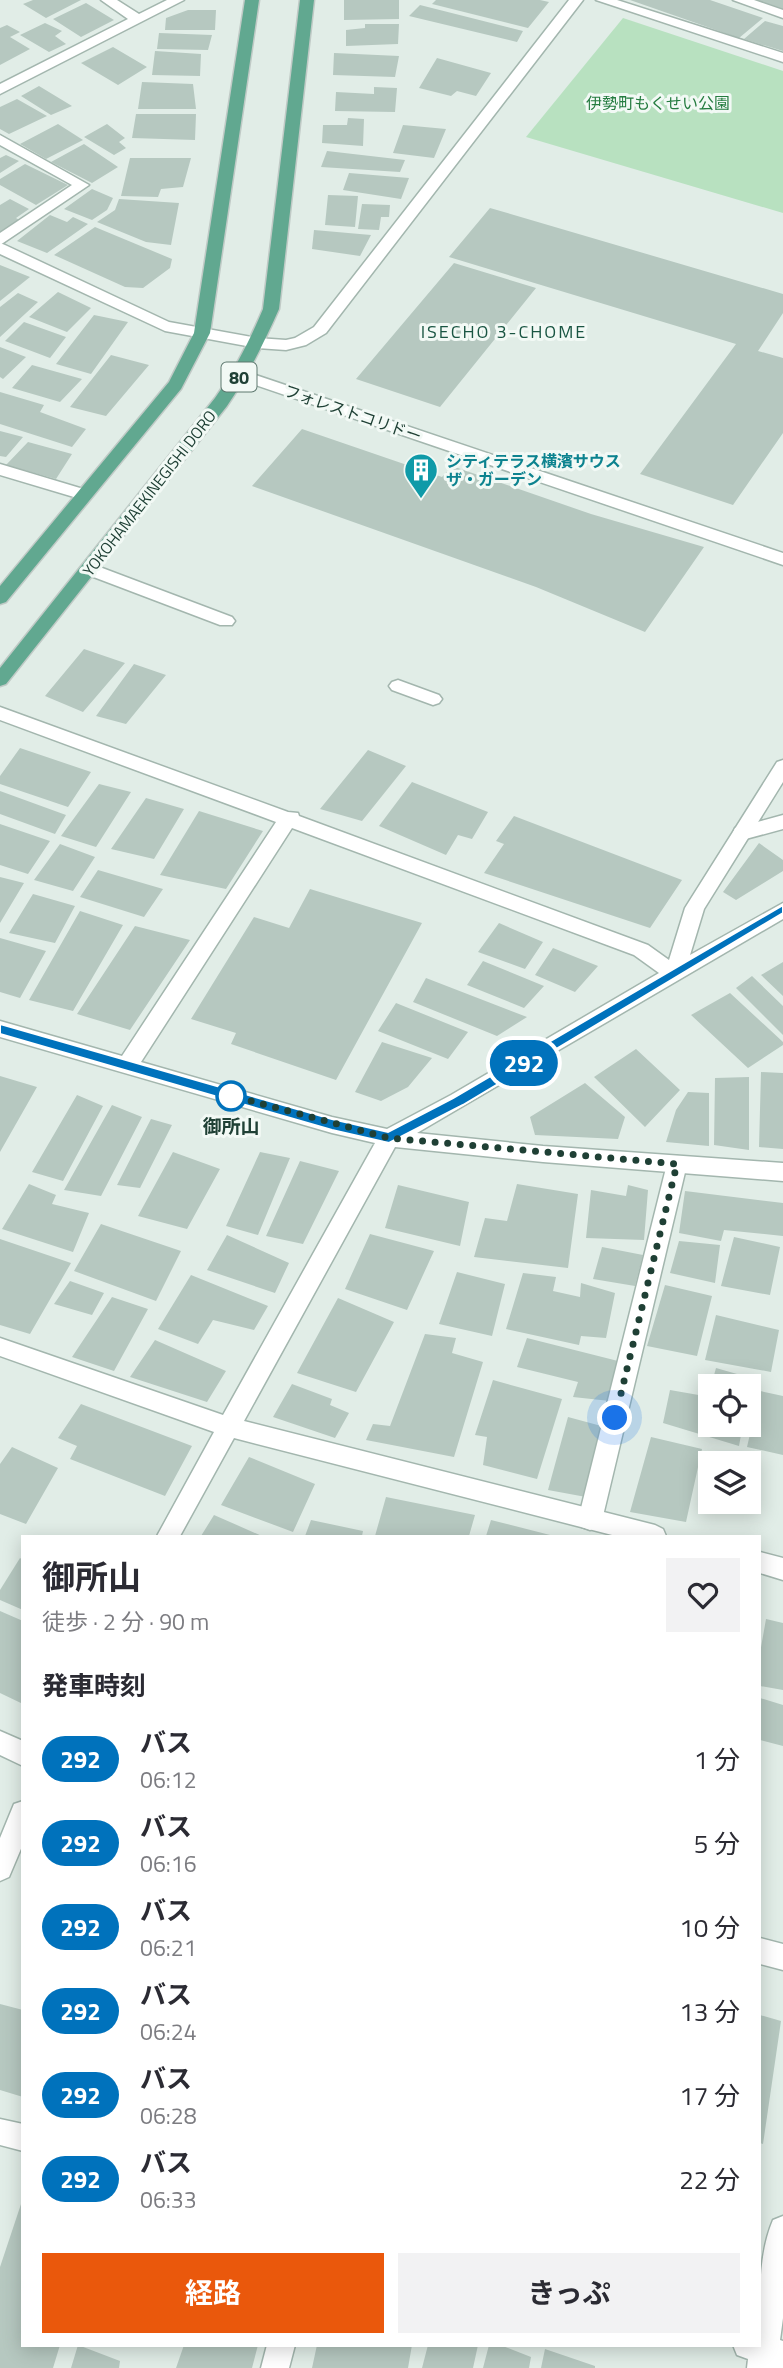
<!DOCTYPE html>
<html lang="ja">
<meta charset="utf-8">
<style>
body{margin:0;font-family:"Titillium Web","Noto Sans JP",sans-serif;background:#f2f2f3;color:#2b2b33;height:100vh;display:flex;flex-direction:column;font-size:26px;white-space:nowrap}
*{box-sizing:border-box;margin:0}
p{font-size:23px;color:#7c7c81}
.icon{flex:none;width:38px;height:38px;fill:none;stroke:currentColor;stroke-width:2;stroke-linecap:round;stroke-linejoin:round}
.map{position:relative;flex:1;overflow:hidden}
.side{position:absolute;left:21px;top:1535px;width:740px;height:812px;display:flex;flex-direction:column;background:#fff;border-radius:0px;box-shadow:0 4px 18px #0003}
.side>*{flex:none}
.badge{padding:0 14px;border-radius:23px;font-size:24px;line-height:46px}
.buttons{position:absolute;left:698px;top:1374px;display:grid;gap:14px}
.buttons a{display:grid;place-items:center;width:63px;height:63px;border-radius:0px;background:#fff;box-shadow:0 4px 18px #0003;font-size:35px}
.you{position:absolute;width:35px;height:35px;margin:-18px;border:5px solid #fff;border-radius:50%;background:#1a73e8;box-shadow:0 0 0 10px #1a73e833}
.map>.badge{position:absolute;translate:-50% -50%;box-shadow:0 0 0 4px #fff}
h2{padding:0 21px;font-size:26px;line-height:63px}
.round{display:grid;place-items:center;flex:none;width:74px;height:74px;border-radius:0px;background:#f2f2f3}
.head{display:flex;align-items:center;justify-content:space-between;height:119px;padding:0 21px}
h1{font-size:33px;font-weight:700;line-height:52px}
.cta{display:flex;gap:14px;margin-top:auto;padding:14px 21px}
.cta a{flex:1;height:80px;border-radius:0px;background:#ea580c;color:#fff;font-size:28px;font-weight:700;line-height:80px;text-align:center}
.cta a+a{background:#f2f2f3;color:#2b2b33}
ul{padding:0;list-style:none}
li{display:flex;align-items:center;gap:21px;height:84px;padding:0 21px}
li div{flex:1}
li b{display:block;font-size:26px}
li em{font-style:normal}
li .badge{min-width:77px;font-weight:700;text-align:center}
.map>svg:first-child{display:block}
</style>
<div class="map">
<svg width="783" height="2368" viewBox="0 0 783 2368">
<rect width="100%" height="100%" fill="#e1ede7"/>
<path fill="#b8e1c0" d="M623,18L783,71V213L526,137Z"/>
<path fill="#b6c8c0" d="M33,0H81L46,18L23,4Z
M344,0H399V19L344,20Z
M436,0H540L549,2L528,28L432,4Z
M630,0H710L763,18L739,38Z
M755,0H783V10Z
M86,3L114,20L81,37L53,19Z
M420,5L523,31L517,42L409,16Z
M188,10H216L215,30H165L166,18Z
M765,21L783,26V51L744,39Z
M45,23L62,31L55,36L66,44L49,52L20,35Z
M365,24H399L398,44L346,46V30L365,28Z
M7,25L20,32L10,37L30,49L0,65V28Z
M159,33L212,35L208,50L157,49Z
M113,47L147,67L118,85L81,63Z
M155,51L201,54L200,76L152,75Z
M334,53L399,56L395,77L333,75Z
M437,58L491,73L476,96L457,91L451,96L419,88Z
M142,82L193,84L196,109H138Z
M39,86L72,106L51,115L21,96Z
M374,87L397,88L395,112L335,111L336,92L374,94Z
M17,99L47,116L9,134L0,129V107Z
M136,114H196L195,140L132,138Z
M348,118L364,119L363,146L322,143L323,125H347Z
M58,124L83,140L46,159L20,144Z
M107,124L125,138L119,142L126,148L114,155L84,137Z
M403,125L446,129L434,158L393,153Z
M84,144L118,167L92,183L51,162Z
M327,151L405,160L400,172L321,167Z
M6,155L19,161L0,173V158Z
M130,158H191L183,187L161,189L158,197L121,196Z
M25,164L68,185L36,205L0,185V179Z
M349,173L409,178L401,199L343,190Z
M92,189L113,198L107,210L92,220L64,209Z
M328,195L358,196L355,227L325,225Z
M10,199L29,209L16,218L21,221L2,233L0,232V205Z
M119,199L179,203L171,245L146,242L97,222L115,210Z
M362,204L390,205L389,217H381L379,230L358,229Z
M490,208L783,294V313L758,351L783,358V433L733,505L640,474L736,344L449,257Z
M50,215L67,222L73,217L88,224L47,253L17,241Z
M95,227L172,259L170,268L143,288L125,287L54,255Z
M314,230L371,235L360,256L312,249Z
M454,263L536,288L440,407L356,379Z
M0,265L30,277L0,301Z
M58,292L91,308L67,332L29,317Z
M18,293L38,302L0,337V307Z
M94,315L128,322L91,374L56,364Z
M24,322L66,337L50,358L5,341Z
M0,347L26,357L3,379L0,377Z
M111,355L149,365L106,416L70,407Z
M32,365L82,379L60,402L12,388Z
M0,392L44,405L40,412L86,429L72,447L0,424Z
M302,429L442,477L452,466L591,514L704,547L645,632L536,587L252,486Z
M0,431L23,437L6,457L0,456Z
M28,442L72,454L56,479L6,465Z
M84,649L125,663L83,712L45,696Z
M134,664L166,675L126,724L96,716Z
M20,748L91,772L68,807L0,784V776Z
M368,750L406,766L362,821L320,809Z
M412,782L488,812L472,839L458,835L446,855L379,826Z
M99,784L131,792L96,847L61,836Z
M0,791L66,815L55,834L0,814Z
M146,798L184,809L154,859L111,849Z
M199,811L263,831L226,889L160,875Z
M514,816L682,880L650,928L484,873L504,844L496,841Z
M0,824L50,841L28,874L0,865Z
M759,843L783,860V871L736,900L723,892Z
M60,844L95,857L73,891L34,880Z
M98,870L163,889L144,917L80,897Z
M0,877L24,883L0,923Z
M310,889L422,923L336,1080L231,1044L236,1033L191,1019L254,917L289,928Z
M33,894L75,906L55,943L9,933Z
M80,911L123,925L73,1011L29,1000Z
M499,923L543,942L525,969L478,952Z
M135,926L190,940L130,1030L77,1014Z
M0,938L46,951L20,998L0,992Z
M553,948L598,966L575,992L535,975Z
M483,961L544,986L524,1008L467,985Z
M783,962V996L761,975Z
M752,976L783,1006V1035L736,988Z
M426,978L527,1017L497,1036L413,1002Z
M730,993L783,1042V1045L748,1068L691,1015Z
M396,1003L468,1032L448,1059L378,1031Z
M382,1042L432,1058L408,1087L381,1101L355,1092Z
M636,1049L680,1090L645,1127L594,1077Z
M761,1072L783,1073V1149L759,1147Z
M0,1076L37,1087L0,1152Z
M749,1077V1150L714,1145L715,1078Z
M585,1083L625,1117L618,1139L535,1135L530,1117Z
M688,1092L709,1093V1146L666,1142L676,1110Z
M77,1095L103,1106L63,1181L32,1172Z
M112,1105L142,1117L101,1196L64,1190Z
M151,1119L172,1125L140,1188L117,1185Z
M173,1152L220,1169L187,1229L138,1216Z
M260,1152L290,1158L258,1235L226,1226Z
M300,1161L339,1171L303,1244L266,1236Z
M29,1184L56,1195L52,1204L89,1213L73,1252L2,1229Z
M517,1184L578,1194L568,1268L474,1257L485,1218L507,1221Z
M398,1185L469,1202L460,1246L385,1228Z
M628,1185L648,1190L644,1240L586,1238L591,1190L626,1196Z
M685,1191L783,1203V1236L724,1230L721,1241L679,1233Z
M101,1224L181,1251L156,1301L74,1271Z
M370,1234L434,1251L407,1310L345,1289Z
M227,1235L289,1263L275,1293L207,1270Z
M734,1237L780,1247L770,1295L721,1286Z
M0,1239L71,1263L30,1334L0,1325Z
M679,1241L720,1245L715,1283L670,1273Z
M602,1247L643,1255L635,1286L593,1279Z
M457,1272L505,1284L492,1336L439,1324Z
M523,1273L556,1277L553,1291L580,1297L581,1283L615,1293L606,1338L581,1336L579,1345L506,1329Z
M191,1275L268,1306L254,1330L213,1320L198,1344L158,1329Z
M70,1281L104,1293L92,1315L54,1304Z
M665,1285L712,1296L697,1356L647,1346Z
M112,1297L148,1309L114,1371L72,1357Z
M338,1298L394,1322L356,1392L297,1373Z
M716,1315L779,1330L771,1372L705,1360Z
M425,1334L456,1338L452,1353L483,1362L454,1457L366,1440L373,1424L390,1426Z
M527,1338L618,1361L610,1401L573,1397L578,1382L517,1367Z
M155,1340L226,1371L207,1402L130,1377Z
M716,1368L751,1378L750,1386H711Z
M493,1380L562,1399L537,1479L483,1465L487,1437L475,1435Z
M292,1384L332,1399L330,1405L349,1413L335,1438L273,1417Z
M670,1390L710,1397V1424H743L739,1446L663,1423Z
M760,1391L783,1396V1455L747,1447Z
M81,1404L192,1446L165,1496L70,1459L77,1446L58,1438Z
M568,1417L605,1427L586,1497L548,1490Z
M651,1437L702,1449L686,1522L630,1512Z
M12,1447L58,1468L26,1524L0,1514V1464Z
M249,1457L315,1484L293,1532L221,1505Z
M386,1497L475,1515L469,1536H375Z
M214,1515L262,1536H201Z
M311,1520L363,1531L362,1536H305Z
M491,1520L554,1536H486Z
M20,1558L23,1560V1610L0,1600V1590Z
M0,1611L23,1621V1704L0,1693Z
M766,1619L783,1623V1690L760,1686V1653Z
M760,1698L783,1705V1746L760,1740Z
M0,2004L23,2010V2097L0,2090Z
M760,2015L781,2021L763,2144L760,2143Z
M23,2198V2345H60L53,2368H0V2267Z
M78,2345L120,2361L119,2368H71Z
M184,2345H258L252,2368H176Z
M317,2345H412L408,2368H312Z
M428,2345H478L473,2368H422Z
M489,2345H500L531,2357L529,2368H483Z
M545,2349L595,2366V2368H541Z"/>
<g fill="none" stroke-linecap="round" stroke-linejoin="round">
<g stroke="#a3b6ae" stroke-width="3">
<path id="lane" d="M733,0H754L783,10V18Z
M0,135L89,185L0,245V233L72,185L0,145Z
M241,370L783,553V565L235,378L233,375L235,372Z
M89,563L232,617L235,621L232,625H220L83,573L80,569L83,565Z
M398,680L439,695L442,699L439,703L433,705L392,690L389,686L392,682Z
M783,815V829L742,840L735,838L733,833L735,828Z
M677,1156L684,1158L687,1164L602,1520L598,1527L590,1530L582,1527L578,1520L667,1164L670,1158Z"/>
</g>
<g stroke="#a3b6ae" stroke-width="3">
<path id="street" d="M101,0H117L139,14L167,0H184L0,94V84L128,19Z
M569,0H583L326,333L306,345L286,350L257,348L165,331L0,254V243L5,245L169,322L257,338L286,340L295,338L314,327Z
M596,0H617L783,53V62Z
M0,464L90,491L92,495L84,500L0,475Z
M0,707L288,812L298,813L299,816L648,945L669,960L685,908L777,762L783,760V782L704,909L690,955L783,903V919L417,1133L543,1146L783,1163V1181L543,1162L395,1147L244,1421L655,1525L663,1529L666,1536H616L234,1438L180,1536H157L214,1432L0,1356V1338L223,1415L375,1143L332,1133L0,1037V1021L122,1056L276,822L0,720ZM292,828L634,955L659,973L451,1095L387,1129L332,1117L141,1062Z
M760,1552L783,1558V1580L760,1573Z
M0,1731L23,1741V1766L0,1755Z
M23,1801V1844L9,1877L0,1881V1838L14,1804Z
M760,1938L783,1944V1970L760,1964Z
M0,2119L23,2124V2151L0,2145Z
M783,2216V2318L780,2340L783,2341V2368H747L748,2359L737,2355L733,2345H760C760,2304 757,2258 773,2220Z
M267,2345H295L289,2368H261Z"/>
</g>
<g stroke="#c0cac6" stroke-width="3">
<path id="primary" d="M245,0H259L210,333L181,389L6,602L0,604V586L169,382L194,333Z
M300,0H314L279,309C264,343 248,375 227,406L6,684L0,686V668L215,398C235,370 250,340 263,309Z"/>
</g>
<use href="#lane" fill="#fff" fill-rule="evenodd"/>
<use href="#street" fill="#fff" fill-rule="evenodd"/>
<use href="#primary" fill="#61a890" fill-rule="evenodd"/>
</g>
<path fill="#0072bc" stroke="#fff" stroke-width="2" d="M783,905V913L463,1105L389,1143L332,1130L0,1034V1024L332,1119L388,1132L453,1098Z"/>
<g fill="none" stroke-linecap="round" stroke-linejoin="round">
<path stroke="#1f4035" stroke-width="7" stroke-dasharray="0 12.6" d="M231,1096L229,1095L389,1138L677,1164L615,1418"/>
</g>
<defs>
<g id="building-pin" transform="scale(1.75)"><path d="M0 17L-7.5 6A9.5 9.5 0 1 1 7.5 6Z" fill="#0f9aa8" stroke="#f2f9f5"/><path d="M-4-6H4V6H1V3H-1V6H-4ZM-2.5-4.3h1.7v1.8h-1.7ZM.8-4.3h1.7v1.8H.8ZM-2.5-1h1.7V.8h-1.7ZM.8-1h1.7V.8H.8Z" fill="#fff"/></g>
</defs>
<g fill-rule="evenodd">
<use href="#building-pin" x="421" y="470"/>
</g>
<circle fill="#fff" stroke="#0072bc" stroke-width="3.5" cx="231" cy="1096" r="14"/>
<g text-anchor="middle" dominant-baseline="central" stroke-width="6" stroke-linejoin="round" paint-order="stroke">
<g font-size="16" fill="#257c40" stroke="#f2f9f5">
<text x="658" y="103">伊勢町もくせい公園</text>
</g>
<g font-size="16" fill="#1f4035" stroke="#f2f9f5">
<text transform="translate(353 413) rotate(19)">フォレストコリドー</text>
<text transform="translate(149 493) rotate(-52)">YOKOHAMAEKINEGISHI DORO</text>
</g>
<g font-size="16" font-weight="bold" fill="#0d838f" stroke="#f2f9f5" text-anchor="start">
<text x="446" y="461">シティテラス横濱サウス<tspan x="446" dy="18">ザ・ガーデン</tspan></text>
</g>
<g font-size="18" letter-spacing="2" fill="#195542" stroke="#f2f9f5">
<text x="504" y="331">ISECHO 3-CHOME</text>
</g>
<rect fill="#f2f9f5" stroke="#5e786f" stroke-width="2" x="221.5" y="362.5" width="35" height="29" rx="5"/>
<g font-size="18" font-weight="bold" fill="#1f4035">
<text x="239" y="377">80</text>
</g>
<g font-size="19" font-weight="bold" fill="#1f4035" stroke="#f2f9f5">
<text x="231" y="1125">御所山</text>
</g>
</g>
</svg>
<div class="buttons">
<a><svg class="icon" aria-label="locate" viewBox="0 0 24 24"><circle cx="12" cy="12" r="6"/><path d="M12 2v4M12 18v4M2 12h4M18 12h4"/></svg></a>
<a><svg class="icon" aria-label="layers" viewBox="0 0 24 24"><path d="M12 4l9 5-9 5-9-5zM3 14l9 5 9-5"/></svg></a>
</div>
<div class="you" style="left:615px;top:1418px"></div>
<b class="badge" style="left:524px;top:1063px;background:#0072bc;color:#fff">292</b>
<section class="side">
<div class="head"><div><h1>御所山</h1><p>徒歩 · 2 分 · 90 m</p></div><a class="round"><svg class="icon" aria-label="heart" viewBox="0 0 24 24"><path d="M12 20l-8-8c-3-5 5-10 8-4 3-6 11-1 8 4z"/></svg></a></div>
<h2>発車時刻</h2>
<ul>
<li><span class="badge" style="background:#0072bc;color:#fff">292</span><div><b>バス</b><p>06:12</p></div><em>1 分</em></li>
<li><span class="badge" style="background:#0072bc;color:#fff">292</span><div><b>バス</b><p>06:16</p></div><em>5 分</em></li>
<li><span class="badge" style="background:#0072bc;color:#fff">292</span><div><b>バス</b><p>06:21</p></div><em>10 分</em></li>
<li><span class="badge" style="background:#0072bc;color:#fff">292</span><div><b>バス</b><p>06:24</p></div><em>13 分</em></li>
<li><span class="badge" style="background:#0072bc;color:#fff">292</span><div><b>バス</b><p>06:28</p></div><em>17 分</em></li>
<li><span class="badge" style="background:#0072bc;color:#fff">292</span><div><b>バス</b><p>06:33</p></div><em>22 分</em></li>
</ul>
<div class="cta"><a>経路</a><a>きっぷ</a></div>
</section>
</div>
